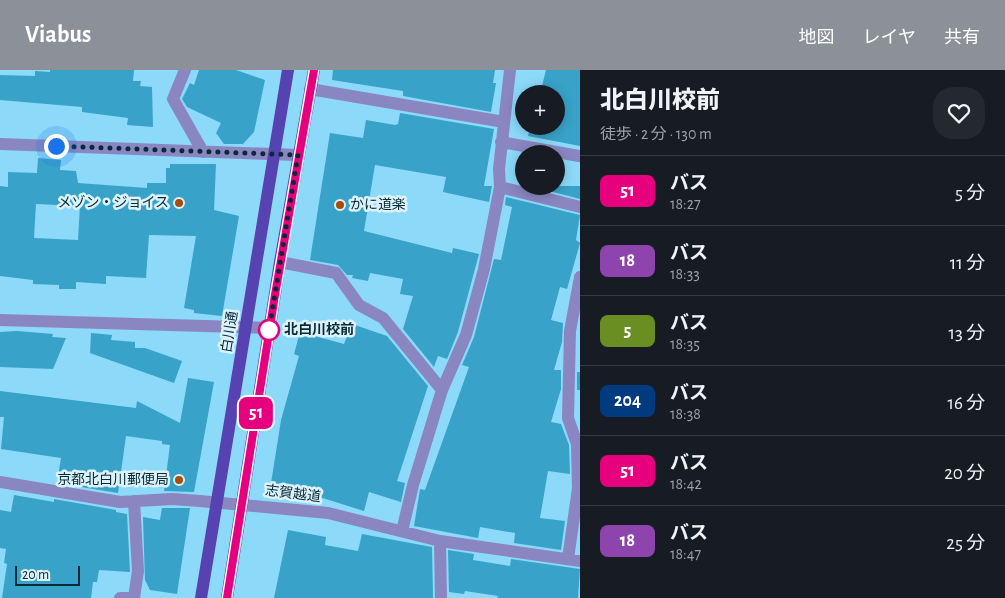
<!DOCTYPE html>
<html lang="ja">
<meta charset="utf-8">
<style>
body{margin:0;font-family:"Alegreya Sans","Noto Sans JP",sans-serif;background:#242831;color:#f1f3f6;height:100vh;display:flex;flex-direction:column;font-size:19px;white-space:nowrap}
*{box-sizing:border-box;margin:0}
p{font-size:16px;color:#9ea1a6}
.icon{flex:none;width:28px;height:28px;fill:none;stroke:currentColor;stroke-width:2;stroke-linecap:round;stroke-linejoin:round}
.map{position:relative;flex:1;overflow:hidden}
.panel{display:flex;flex-direction:column;background:#171b24;width:425px}
.panel>*{flex:none}
.badge{padding:0 10px;border-radius:8px;font-size:18px;line-height:32px}
.tools{position:absolute;left:515px;top:15px;display:grid;gap:10px}
.tools a{display:grid;place-items:center;width:50px;height:50px;border-radius:50%;background:#171b24;box-shadow:0 2px 12px #0003;font-size:25px}
.scale{position:absolute;left:15px;bottom:12px;width:65px;box-sizing:border-box;padding-left:5px;border:2px solid #082a36;border-top:0;font-size:14px;line-height:18px;white-space:nowrap;color:#082a36;-webkit-text-stroke:4px #dcf2fb;paint-order:stroke}
.you{position:absolute;width:25px;height:25px;margin:-12px;border:4px solid #fff;border-radius:50%;background:#1a73e8;box-shadow:0 0 0 8px #1a73e833}
.map>.badge{position:absolute;translate:-50% -50%;box-shadow:0 0 0 2px #fff}
.round{display:grid;place-items:center;flex:none;width:52px;height:52px;border-radius:20px;background:#242831}
.summary{display:flex;align-items:center;justify-content:space-between;height:85px;padding:0 20px}
h1{font-size:24px;font-weight:800;line-height:38px}
ul{padding:0;list-style:none}
li{display:flex;align-items:center;gap:15px;height:70px;padding:0 20px;border-top:1px solid #363941}
li div{flex:1}
li b{display:block;font-size:19px}
li em{font-style:normal}
li .badge{min-width:55px;font-weight:700;text-align:center}
header{display:flex;align-items:center;gap:30px;box-sizing:border-box;height:70px;padding:0 25px;background:#8c9099;color:#fff}
header strong{font-size:24px}
nav{display:flex;gap:28px;margin-inline-start:auto;font-size:18px}
main{display:flex;flex:1;min-height:0}
.map>svg:first-child{display:block}
</style>
<header>
<strong>Viabus</strong>
<nav><a>地図</a><a>レイヤ</a><a>共有</a></nav>
</header>
<main>
<div class="map">
<svg width="580" height="528" viewBox="0 0 580 528">
<rect width="100%" height="100%" fill="#8cd9f9"/>
<path fill="#39a2c8" fill-rule="evenodd" d="M50,0H134L133,11H141L140,16L152,17L153,57L127,55L128,48L82,42V37L0,30V5L35,6V1L50,2Z
M199,0H236L265,10L254,62L243,74H224L216,63L221,53L187,37L182,29L190,13L194,15Z
M333,0H495L493,13H496L491,42L403,26V21L332,10Z
M546,0H580V76L528,66L530,56H556V24H540Z
M400,43L494,59L484,116H492L489,132L443,122L446,107L375,95L364,161L452,183L453,178L479,184L458,262L447,289L438,286L434,297L403,259L413,226L400,224L403,209L370,203L368,211L352,208L353,205H347L338,195L310,190L330,63L363,68L366,50L395,55L398,54Z
M38,88L61,90L60,100L76,101L78,113L147,118V113H166V98H170V94H216L214,140L239,146L222,246L194,243V240L184,238L196,166L149,165L146,208L106,206V214L76,212V219H59V215L33,214V210L0,206V116L8,117V102L37,103ZM36,134L80,136L78,170L34,168Z
M530,116H580V129Z
M506,127L580,145L576,170L580,173L567,219L560,217L551,250L563,253L562,272L554,300H561V319L551,352L561,354L569,375L570,404L548,401L540,448L565,451L561,480L514,473L515,463L480,457L478,468L414,456L420,419L425,420L469,297L462,295L474,267L494,189L501,190L512,137L505,135Z
M352,254L387,266L428,316L397,411L405,413L401,432L369,422L364,441L294,419L290,429L269,426L281,350L299,286L294,284L300,262L344,274Z
M17,261L53,264L52,267L66,268L53,299L0,297V262Z
M91,263L112,265L111,270L135,272V278H145L182,291L174,313L90,283Z
M577,302H580V320H577Z
M188,308L214,312L194,422L164,421L170,375L162,374V371L126,366L118,423L57,413L61,388L1,379L4,347H0V321L136,338L137,331L180,353Z
M14,425L54,432V429L116,440V442L127,444L130,502L99,500L97,512H93L91,528H2L7,494L4,493L6,479L0,478V440L11,442Z
M162,438H190L177,524L150,520L145,510L143,447L160,450Z
M288,460L326,467L325,475L358,481L362,464L432,477L433,528H274Z
M448,480L474,484L473,490L510,496L511,489L580,499L578,528H497L498,526L465,521L464,524L449,522Z"/>
<g fill="none" stroke-linecap="round" stroke-linejoin="round">
<path stroke="#8a86c1" stroke-width="12" d="M185,0L173,29L203,82
M310,19L504,52
M501,72L579,86
M0,74L298,85
M500,117L580,137
M280,192L336,203L359,235L383,248L442,320
M0,250L270,258
M0,412L120,432L172,429L200,431L328,443L440,471L580,491
M402,461L413,415L442,320L466,265L484,199L500,117L499,99L510,0
M440,471L441,528
M568,489L578,418L577,374L568,348L570,261L580,207
M120,528H128
M134,528L138,501L134,431"/>
<path stroke="#5742b1" stroke-width="12" d="M201,528L288,0
M227,528L280,192L314,0"/>
</g>
<g fill="none" stroke-linecap="round" stroke-linejoin="round">
<g stroke="#fff" stroke-width="11">
<path id="line" d="M227,528L275,225L314,0"/>
</g>
<use href="#line" stroke="#e6007e" stroke-width="8"/>
<path stroke="#082a36" stroke-width="5" stroke-dasharray="0 9" d="M56,76L298,85L269,260"/>
</g>
<g fill="#ac4b09" stroke="#dcf2fb" stroke-width="2">
<circle cx="179" cy="133" r="5"/>
<circle cx="340" cy="135" r="5"/>
<circle cx="179" cy="410" r="5"/>
</g>
<circle fill="#fff" stroke="#e6007e" stroke-width="2.5" cx="269" cy="260" r="10"/>
<g text-anchor="middle" dominant-baseline="central" stroke-width="5" stroke-linejoin="round" paint-order="stroke">
<g font-size="14" fill="#082a36" stroke="#dcf2fb" text-anchor="end">
<text x="169" y="133">メゾン・ジョイス</text>
<text x="350" y="135" text-anchor="start">かに道楽</text>
<text x="169" y="410">京都北白川郵便局</text>
</g>
<g font-size="14" font-weight="bold" fill="#082a36" stroke="#dcf2fb" text-anchor="start">
<text x="284" y="260">北白川校前</text>
</g>
<g font-size="14" fill="#082a36" stroke="#dcf2fb">
<text transform="translate(230 262) rotate(-81)">白川通</text>
<text transform="translate(293 424) rotate(7)">志賀越道</text>
</g>
</g>
</svg>
<div class="tools">
<a>+</a>
<a>−</a>
</div>
<div class="scale">20 m</div>
<div class="you" style="left:56px;top:76px"></div>
<b class="badge" style="left:256px;top:343px;background:#e6007e;color:#fff">51</b>
</div>
<section class="panel">
<div class="summary"><div><h1>北白川校前</h1><p>徒歩 · 2 分 · 130 m</p></div><a class="round"><svg class="icon" aria-label="heart" viewBox="0 0 24 24"><path d="M12 20l-8-8c-3-5 5-10 8-4 3-6 11-1 8 4z"/></svg></a></div>
<ul>
<li><span class="badge" style="background:#e6007e;color:#fff">51</span><div><b>バス</b><p>18:27</p></div><em>5 分</em></li>
<li><span class="badge" style="background:#8e44ad;color:#fff">18</span><div><b>バス</b><p>18:33</p></div><em>11 分</em></li>
<li><span class="badge" style="background:#6b8e23;color:#fff">5</span><div><b>バス</b><p>18:35</p></div><em>13 分</em></li>
<li><span class="badge" style="background:#003b80;color:#fff">204</span><div><b>バス</b><p>18:38</p></div><em>16 分</em></li>
<li><span class="badge" style="background:#e6007e;color:#fff">51</span><div><b>バス</b><p>18:42</p></div><em>20 分</em></li>
<li><span class="badge" style="background:#8e44ad;color:#fff">18</span><div><b>バス</b><p>18:47</p></div><em>25 分</em></li>
</ul>
</section>
</main>
